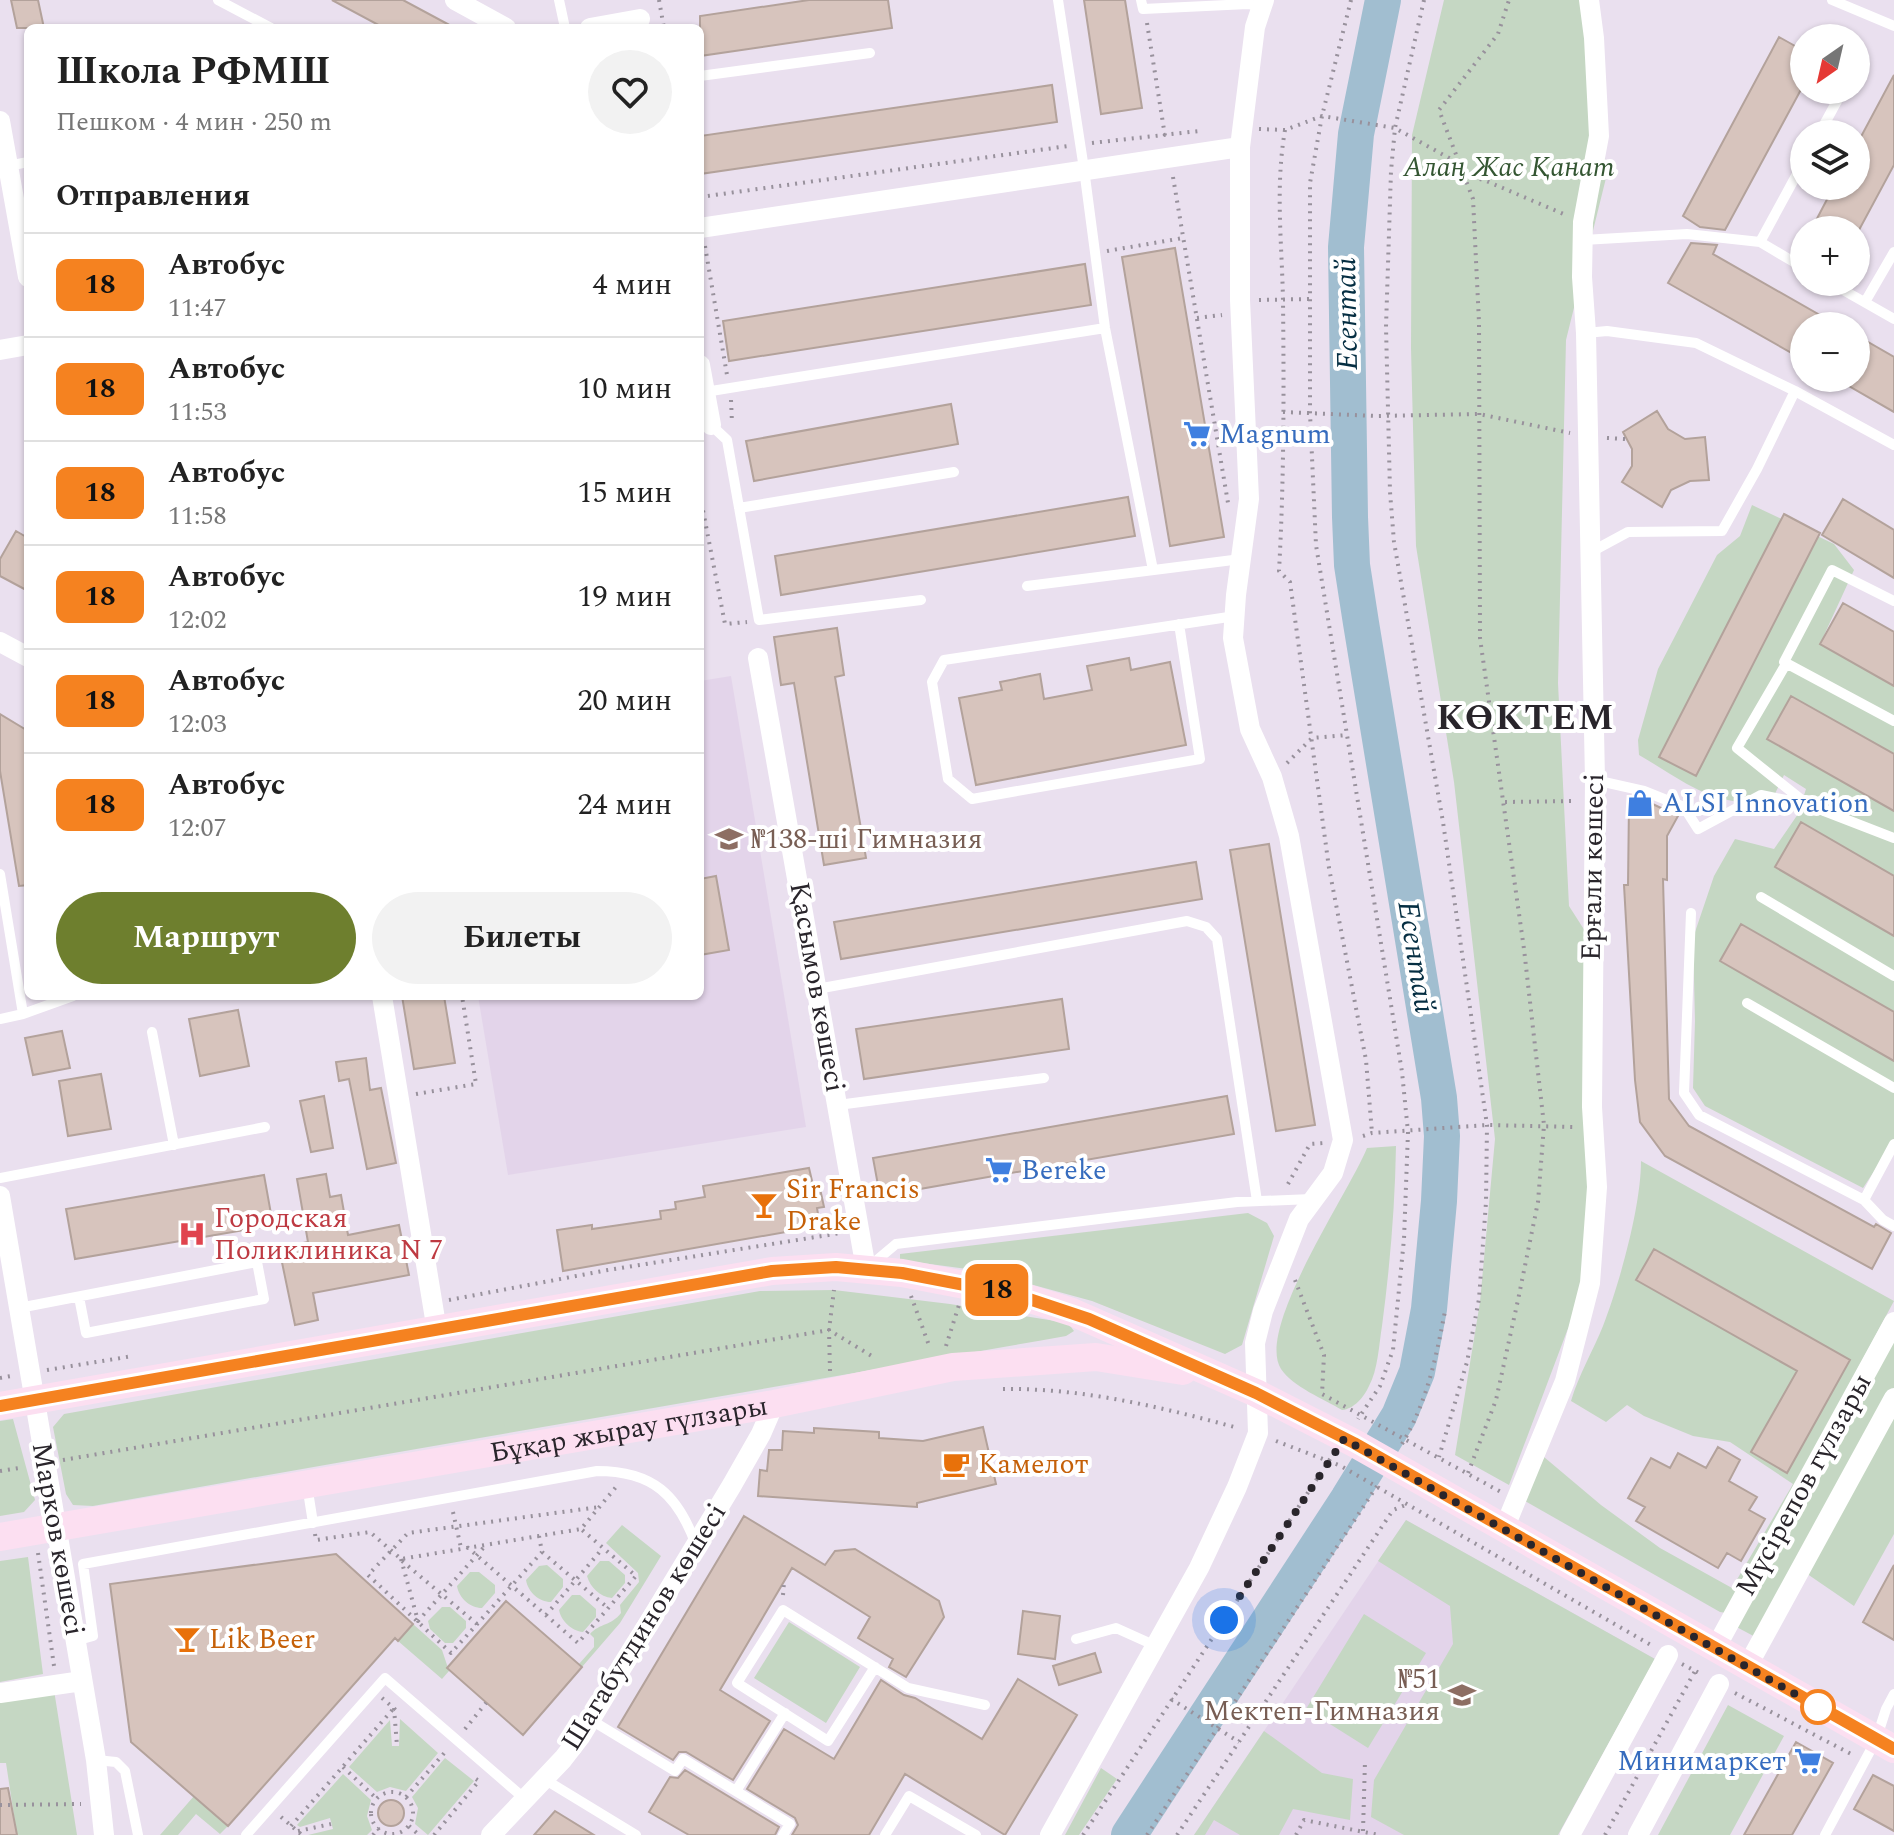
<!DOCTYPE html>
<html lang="ru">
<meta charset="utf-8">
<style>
body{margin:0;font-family:Spectral,serif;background:#f2f2f2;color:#222;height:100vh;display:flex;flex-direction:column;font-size:30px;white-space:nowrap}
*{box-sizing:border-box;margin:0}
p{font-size:26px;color:#767676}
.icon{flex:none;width:44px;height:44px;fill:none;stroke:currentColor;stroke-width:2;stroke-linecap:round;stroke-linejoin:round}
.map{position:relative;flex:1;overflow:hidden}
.details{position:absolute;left:24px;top:24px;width:680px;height:976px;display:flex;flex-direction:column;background:#fff;border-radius:12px;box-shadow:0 2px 6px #0004}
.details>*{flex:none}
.badge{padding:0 16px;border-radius:12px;font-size:28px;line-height:52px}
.needle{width:52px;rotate:214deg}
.buttons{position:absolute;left:1790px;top:24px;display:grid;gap:16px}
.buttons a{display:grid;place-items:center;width:80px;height:80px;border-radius:50%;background:#fff;box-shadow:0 2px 6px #0004;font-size:40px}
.you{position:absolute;width:40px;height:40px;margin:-20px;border:6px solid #fff;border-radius:50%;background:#1a73e8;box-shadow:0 0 0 12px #1a73e833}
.map>.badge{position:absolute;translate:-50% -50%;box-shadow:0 0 0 4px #fff}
h2{padding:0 32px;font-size:30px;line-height:72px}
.round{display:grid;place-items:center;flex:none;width:84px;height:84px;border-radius:42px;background:#f2f2f2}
.head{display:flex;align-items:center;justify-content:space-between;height:136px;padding:0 32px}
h1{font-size:38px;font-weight:700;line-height:60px}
.button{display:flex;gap:16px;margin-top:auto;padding:16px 32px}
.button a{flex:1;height:92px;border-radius:48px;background:#6e7f2e;color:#fff;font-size:32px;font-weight:700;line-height:92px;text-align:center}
.button a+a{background:#f2f2f2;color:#222}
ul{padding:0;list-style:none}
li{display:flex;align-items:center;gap:24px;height:104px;padding:0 32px;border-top:2px solid #e0e0e0}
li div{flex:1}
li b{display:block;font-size:30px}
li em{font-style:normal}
li .badge{min-width:88px;font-weight:700;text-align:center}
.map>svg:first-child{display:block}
</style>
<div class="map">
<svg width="1894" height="1835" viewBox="0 0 1894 1835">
<rect width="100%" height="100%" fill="#eae0ef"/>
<path fill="#e3d4ea" d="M731,676L806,1127L508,1175L478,996H700V681Z
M1406,1520L1655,1659L1558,1835H1194Z"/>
<path fill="#c5d7c3" d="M1444,0H1598L1606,178L1566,340L1558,683L1569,906L1585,931L1590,1283L1567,1331L1509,1485L1455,1455L1480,1302L1495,1139L1454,782L1416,546L1411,348L1412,135Z
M1752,505L1834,544L1854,570L1820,644L1894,686V1141L1863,1188L1705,1106L1693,1088L1695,1021L1693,938L1714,876L1735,839L1774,849L1798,814L1806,789L1784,775L1772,800C1717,811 1684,781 1639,755L1638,740L1658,669L1717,555L1740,536Z
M1396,1146C1395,1206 1390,1266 1382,1326C1379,1344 1378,1370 1369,1386C1364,1397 1354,1409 1342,1410C1324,1399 1293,1387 1281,1369C1255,1329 1350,1191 1367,1148Z
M1641,1161L1894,1301L1726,1613L1720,1612L1525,1501L1544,1457L1601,1505L1660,1548L1732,1588L1793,1484L1730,1442L1693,1436L1644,1416L1627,1405L1606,1422L1571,1401C1579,1374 1593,1351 1603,1326C1620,1282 1641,1206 1641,1161Z
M1248,1213L1267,1223L1274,1236L1242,1345L1225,1354L1092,1301L982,1271L900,1260V1254Z
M834,1290L950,1304L1068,1323L1074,1331L1066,1336C742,1393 417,1448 93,1506L73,1505L66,1494L53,1427L64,1414L760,1291Z
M1894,1321V1534L1854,1606L1800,1569L1761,1640L1729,1623Z
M13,1419L35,1500L24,1512L0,1516V1421Z
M1406,1520L1655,1659L1558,1835H1404L1371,1817L1374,1780L1453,1644L1450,1606L1378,1561Z
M622,1525L661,1556L620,1623L582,1667L579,1664L594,1647V1638L590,1634C600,1623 611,1626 621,1613L620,1605L639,1582L638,1573L606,1543Z
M28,1557L43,1674L0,1682V1561Z
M600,1561H609L625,1575V1583L612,1598C600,1597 590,1587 587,1576Z
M547,1565L563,1579V1587L551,1602C539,1602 528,1592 526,1580L539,1566Z
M470,1572H479L495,1585V1593L482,1608C470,1608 459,1598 457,1586Z
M572,1595H580L596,1609V1617L583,1632C572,1631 561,1621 559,1610Z
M442,1607H450L466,1621V1628L453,1643H445L430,1629L428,1621Z
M1364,1614L1426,1653L1368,1748L1306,1709Z
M789,1622L860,1667L826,1723L754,1678Z
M413,1624L442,1650L449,1671L442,1679L398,1641Z
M54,1690L77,1835H17L6,1763H0V1699Z
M1728,1705L1784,1736L1730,1835H1658Z
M400,1719L438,1753L406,1791L390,1787L377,1792L349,1767L390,1720L392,1746H399Z
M1264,1731L1322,1773L1353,1779L1350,1820L1293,1809L1279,1835H1240L1214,1820L1205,1835H1194Z
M445,1758L474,1781L428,1835L415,1824L418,1808L412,1797Z
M1101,1768L1117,1779L1079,1835H1065Z
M343,1774L371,1800L367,1816L372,1830L367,1835H308L333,1829L330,1818L300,1827L297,1825Z
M194,1796L228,1826L220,1834L196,1814L178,1835H160Z"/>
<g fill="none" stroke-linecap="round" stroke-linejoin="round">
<path stroke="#a1bed0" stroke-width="36" d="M1129,1835L1348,1499L1399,1416L1417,1372L1429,1309L1439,1201L1442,1136L1439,1098L1361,623L1352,565L1350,517L1346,247L1356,134L1383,0"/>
</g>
<path fill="#d7c4bd" stroke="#b3a29b" stroke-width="2" d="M11,0H38L44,28H17Z
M332,0H403L455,28H384Z
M809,0H888L892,28L700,56V16Z
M1084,0H1125L1142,108L1101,114Z
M1779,37L1804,51V84L1725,230L1700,227L1683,216Z
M1894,75V165L1859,230H1811L1834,186H1856V146Z
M1052,85L1057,122L700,174V136Z
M1691,243L1717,245L1713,254L1839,326H1804V360L1668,283Z
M1175,248L1224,537L1170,546L1122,257Z
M1085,264L1091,305L729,361L723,321Z
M1856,335L1894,357V412L1835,378H1856Z
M951,404L958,444L754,481L746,441Z
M1657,411L1668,429L1685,439L1705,437L1709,480L1690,481L1671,490L1662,507L1622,482L1632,466V449L1623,432Z
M1128,497L1135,536L781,595L775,556Z
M1843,499L1894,530V578L1822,535Z
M1784,514L1820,533L1696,776L1659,757Z
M16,531L28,538V591L0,576V559Z
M1843,603L1894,632V686L1820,644Z
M837,628L844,675L835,677L866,858L824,865L794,683L781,685L774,637Z
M1129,658L1131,670L1170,662L1186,745L976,785L959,698L1002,690L1000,682L1040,674L1044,699L1092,690L1087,666Z
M1791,696L1894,754V811L1767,739Z
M0,714L28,731V885L19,886L0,771Z
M1642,799L1678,816L1667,836V880L1663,879L1669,1099L1689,1126L1874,1227L1876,1224L1891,1233L1872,1269L1665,1156L1640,1122L1635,1080L1624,885H1628L1629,803H1640Z
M1801,822L1894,876V936L1775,867Z
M1269,844L1315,1125L1276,1131L1230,850Z
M1196,862L1202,899L841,959L834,922Z
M716,876L729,950L700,955V879Z
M1741,924L1894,1012V1061L1720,961Z
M402,996H444L455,1063L414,1069Z
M1062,999L1069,1049L864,1079L856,1029Z
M238,1010L249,1066L200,1076L189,1019Z
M62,1031L70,1068L33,1075L25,1038Z
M366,1058L370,1090L381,1088L396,1163L367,1169L349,1079L339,1081L336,1062Z
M101,1074L111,1129L68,1136L59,1081Z
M324,1096L333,1148L311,1152L300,1101Z
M1227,1096L1234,1134L880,1196L873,1158Z
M809,1168L813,1185L819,1184L824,1207L817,1208L820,1226L563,1271L557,1230L592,1225V1229L661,1219L660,1211L676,1209L675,1202L705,1197L703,1186Z
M326,1174L330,1197L341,1195L348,1235L399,1225L409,1275L313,1293L318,1320L295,1325L279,1248L308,1242L297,1179Z
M264,1175L273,1225L75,1259L66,1209Z
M1654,1249L1850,1360L1787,1473L1751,1452L1797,1371L1636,1280Z
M983,1427L996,1484L917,1503V1507L758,1496L760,1470L767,1471L769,1450H782L783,1431L814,1433V1428L879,1432V1438L923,1441Z
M1718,1447L1740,1460L1729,1481L1757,1497L1749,1510L1765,1519L1741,1561L1727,1553L1718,1568L1636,1521L1645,1507L1628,1498L1651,1458L1670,1468L1678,1453L1706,1468Z
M744,1516L825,1565L835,1551L855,1549L939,1601L944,1617L906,1677L889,1667L893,1659L858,1638L870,1617L792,1568L720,1690L770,1721L733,1780L686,1752H679L673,1760L618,1727Z
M336,1554L413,1624L398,1641L395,1638L228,1826L131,1742L110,1584Z
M1894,1565V1640L1863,1622Z
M506,1601L582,1667L523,1735L447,1668Z
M1023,1611L1060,1616L1055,1659L1018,1654Z
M1095,1653L1101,1672L1059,1685L1053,1666Z
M1018,1679L1077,1715L1005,1835L905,1774L869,1835H792L798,1825L795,1818L747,1789L784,1729L834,1759L881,1680L904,1695L915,1698L982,1739Z
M1796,1742L1833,1763L1792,1835H1744Z
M685,1770L779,1827L775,1835H689L649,1812L670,1777L678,1778Z
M1873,1775L1894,1786V1831L1854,1809Z
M8,1788L17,1835H0V1789Z
M378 1813a13 13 0 1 1 26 0a13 13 0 1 1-26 0Z
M555,1811L594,1835H534Z"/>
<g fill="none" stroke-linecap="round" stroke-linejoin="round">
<path stroke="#98919c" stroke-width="4" stroke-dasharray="2 6" stroke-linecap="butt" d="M659,0L664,28
M1351,0L1322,116L1310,183V413L1316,545L1402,1072L1408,1132L1404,1239L1393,1350L1380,1386L1358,1419
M1424,0L1395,128L1391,171L1386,327L1390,492L1394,542L1443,822L1487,1125L1486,1202L1479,1299L1467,1362L1439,1457
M1147,23L1165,136
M1259,129L1285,130L1322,116L1395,128L1458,163
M1285,130C1275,188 1282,243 1283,301C1284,391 1284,481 1279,571L1290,582L1329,868L1366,1060L1372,1133
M1092,143L1199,131
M1464,176L1484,180L1566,215
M1173,177L1228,503
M700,197L1068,146
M705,246L727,375
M1107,251L1183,238
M1259,300L1309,299
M1197,318L1222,315
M731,400L732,423
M1283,412L1377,416L1479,414L1570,433
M1607,438L1625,439
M700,495L725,624L747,622
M1287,763L1312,738L1347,735
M1505,802L1576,801
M416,1094L476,1084L462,996
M1363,1136L1372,1133L1487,1125L1575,1127
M1288,1184L1310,1144L1324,1143
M1295,1280L1324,1355L1322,1394L1501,1492
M911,1296L930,1348
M449,1300L608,1270L841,1233
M946,1346L959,1305
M47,1370L133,1356
M830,1371L829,1330L834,1290
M0,1378L11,1376
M1003,1389C1083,1388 1161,1407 1238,1428
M1276,1441L1341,1466L1651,1645
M1402,1444C1427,1402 1436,1358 1445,1311
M63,1460L829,1330L875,1358
M0,1471L19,1468
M1468,1473L1496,1400L1518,1300L1538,1202L1544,1125L1524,949L1480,638L1479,322L1473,199L1439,110L1498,34L1509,0
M453,1512L461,1548
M315,1534L316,1540L370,1532L401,1559L581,1529L616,1487
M539,1536L542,1552L451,1653L368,1575L408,1533L599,1507
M467,1547L578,1643L636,1576L581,1529
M542,1552L608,1608
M38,1553L54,1666
M401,1559L418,1621L485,1546
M402,1561L477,1624
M783,1595L784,1582
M546,1615L603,1548
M1682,1664L1703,1675
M1735,1693L1851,1754
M382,1698L397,1711
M1171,1699L1239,1742
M394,1708L397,1746
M465,1729L486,1703
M343,1767L377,1799
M371 1813a21 21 0 1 1 42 0a21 21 0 1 1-42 0Z
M406,1797L446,1751
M0,1805L81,1804
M281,1817L302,1835
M291,1826L394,1708
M409,1826L419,1835
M298,1831L331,1824
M1363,1831L1365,1761
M373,1835L379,1828
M434,1835L479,1781L476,1779
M1083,1835L1332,1456
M1147,1835L1377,1486
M1177,1835L1393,1510L1408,1504
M1296,1835L1304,1820L1379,1835
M1605,1835L1695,1671"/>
<path stroke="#fff" stroke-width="10" d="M218,0L271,28
M559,0L565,28
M1058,0L1084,169L1105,328L1153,570
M1141,0L1143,9L1248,4L1261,7
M1832,0L1894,26
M1856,67L1860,59
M700,76L870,53
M1819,134L1843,90
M1804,161L1760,242L1804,268
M8,166L28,162
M1583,240L1687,234L1760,242
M1829,282L1894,319
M1865,302L1894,252
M1586,333L1607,331L1696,343L1795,391L1894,445
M705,392L1105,328
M700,427L711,425L727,440L759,620L921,600
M739,508L954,472
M1591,552L1628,532L1722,531L1757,469L1795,391
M1027,586L1241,559
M1894,601L1832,570L1784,662L1894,721
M1179,624L1200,759L972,799L948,779L932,682L944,660L1235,616
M1786,664L1737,748L1803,801
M1595,780L1644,791L1684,807L1698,829L1761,795L1806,804L1894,838
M0,874L23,1014L0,1019
M1761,897L1894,976
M1691,913L1684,1093L1699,1115L1864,1200
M817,989L1187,921L1206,927L1217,939L1257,1201
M1747,1003L1894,1088
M23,1014L73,996
M152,1032L174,1145
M838,1105L1044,1078
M1894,1144L1864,1200L1883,1220L1894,1226
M0,1178L265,1127
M871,1265L896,1244L1237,1202L1312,1199
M19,1308L257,1262L264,1299L86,1333L79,1297
M307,1485L313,1523
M1076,1639L1116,1628L1156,1646
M75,1641L93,1636L83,1564L597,1471C653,1471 678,1495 696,1545
M875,1667L828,1741L737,1683L783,1610L908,1688L985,1705
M591,1720L675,1771L683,1759L790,1824L783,1835
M96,1760L116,1762L125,1771L138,1835
M544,1779L636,1835
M736,1791L785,1713
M246,1835L385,1678L525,1799
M885,1835L909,1796L976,1835
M1825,1835L1876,1740L1886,1709L1894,1694"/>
<path stroke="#fff" stroke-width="20" d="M455,0L506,28
M590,28L640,19
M0,121L28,277
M700,228L1240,147
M0,350L28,345
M700,365L711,425
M0,642L28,657
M758,658L866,1269
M382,996L437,1331
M0,1196L96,1760L104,1835
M1504,1529L1565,1381L1590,1283L1597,1187L1592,1107L1595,780L1586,333L1582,277L1583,222L1599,136L1594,38L1589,0
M1715,1649L1894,1322
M1747,1667L1894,1398
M0,1693L82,1681
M491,1835L563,1759L580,1737L732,1485L761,1434L774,1404
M1050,1835L1199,1568L1237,1487L1258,1433L1255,1343L1263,1311L1299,1219L1333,1173L1343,1140L1289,836L1272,777L1250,729L1233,638L1236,595L1249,499L1240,300V147L1255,27L1264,0
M1570,1835L1668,1655
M1638,1835L1719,1684"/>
<g stroke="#fcdff1" stroke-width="28">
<path d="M0,1406L772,1271L836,1267L902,1273L1017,1295L1072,1312L1256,1393L1354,1443L1894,1749"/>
<path id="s1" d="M0,1537L774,1404L953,1367L1096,1357L1183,1371"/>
</g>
</g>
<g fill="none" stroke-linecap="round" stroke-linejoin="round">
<g stroke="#fff" stroke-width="18">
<path id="line" d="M0,1406L772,1271L836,1267L902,1273L1017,1295L1089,1319L1256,1393L1354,1443L1894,1749"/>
</g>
<use href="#line" stroke="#f58220" stroke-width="12"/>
<path stroke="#29252b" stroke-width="8" stroke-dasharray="0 14.4" d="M1224,1620L1344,1439L1818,1707"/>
</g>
<defs>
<g id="supermarket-bare" transform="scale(2.16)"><path d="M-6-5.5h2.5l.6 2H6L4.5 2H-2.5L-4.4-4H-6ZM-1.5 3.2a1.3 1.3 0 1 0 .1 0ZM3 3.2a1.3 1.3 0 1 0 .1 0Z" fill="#3f7fe0" stroke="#fff" stroke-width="2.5" paint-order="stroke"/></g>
<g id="shop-bare" transform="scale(2.16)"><path d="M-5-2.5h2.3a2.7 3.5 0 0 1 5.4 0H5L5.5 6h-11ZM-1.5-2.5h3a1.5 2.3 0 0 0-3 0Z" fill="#3f7fe0" stroke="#fff" stroke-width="2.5" paint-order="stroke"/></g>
<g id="school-bare" transform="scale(2.16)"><path d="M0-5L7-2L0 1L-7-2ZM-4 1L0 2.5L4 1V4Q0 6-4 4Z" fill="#8d6e63" stroke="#fff" stroke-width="2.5" paint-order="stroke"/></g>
<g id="bar-bare" transform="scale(2.16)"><path d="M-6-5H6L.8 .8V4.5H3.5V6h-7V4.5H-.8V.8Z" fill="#e8710a" stroke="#fff" stroke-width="2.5" paint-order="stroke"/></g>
<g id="hospital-bare" transform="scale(2.16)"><path d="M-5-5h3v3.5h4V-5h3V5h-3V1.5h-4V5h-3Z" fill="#e0444e" stroke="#fff" stroke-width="2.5" paint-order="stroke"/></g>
<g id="cafe-bare" transform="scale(2.16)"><path d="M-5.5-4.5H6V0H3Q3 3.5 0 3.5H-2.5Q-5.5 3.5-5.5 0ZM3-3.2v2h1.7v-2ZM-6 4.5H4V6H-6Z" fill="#e8710a" stroke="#fff" stroke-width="2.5" paint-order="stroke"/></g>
</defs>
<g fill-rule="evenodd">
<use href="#supermarket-bare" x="1197" y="434"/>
<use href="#shop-bare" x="1640" y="803"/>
<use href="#school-bare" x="729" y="839"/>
<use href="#supermarket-bare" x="999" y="1170"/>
<use href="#bar-bare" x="764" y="1205"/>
<use href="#hospital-bare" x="192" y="1234"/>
<use href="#cafe-bare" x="956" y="1464"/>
<use href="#bar-bare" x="187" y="1639"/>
<use href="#school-bare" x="1462" y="1695"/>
<use href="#supermarket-bare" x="1808" y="1761"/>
</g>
<circle fill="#fff" stroke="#f58220" stroke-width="4" cx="1818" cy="1707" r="16"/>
<g text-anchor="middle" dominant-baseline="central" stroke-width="8" stroke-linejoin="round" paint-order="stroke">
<g font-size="28" font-style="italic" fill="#345632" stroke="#fff">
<text x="1509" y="167">Алаң Жас Қанат</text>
</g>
<g font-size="28" fill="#366cbe" stroke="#fff" text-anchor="start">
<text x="1219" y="434">Magnum</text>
<text x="1662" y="803">ALSI Innovation</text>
<text x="1021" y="1170">Bereke</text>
<text x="1786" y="1761" text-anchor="end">Минимаркет</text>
</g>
<g font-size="28" fill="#785e54" stroke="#fff" text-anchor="start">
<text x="751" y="839">№138-ші Гимназия</text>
<text x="1440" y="1679" text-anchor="end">№51<tspan x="1440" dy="32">Мектеп-Гимназия</tspan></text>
</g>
<g font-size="28" fill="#29252b" stroke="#fff">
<text transform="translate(1593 867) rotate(-89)">Ерғали көшесі</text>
<text transform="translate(817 987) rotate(80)">Қасымов көшесі</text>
<text stroke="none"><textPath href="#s1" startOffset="638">Бұқар жырау гүлзары</textPath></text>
<text transform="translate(1804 1485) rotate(-61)">Мүсірепов гүлзары</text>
<text transform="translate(58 1539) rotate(80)">Марков көшесі</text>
<text transform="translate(644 1627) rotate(-58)">Шагабутдинов көшесі</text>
</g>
<g font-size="28" fill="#c56008" stroke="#fff" text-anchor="start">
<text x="786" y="1189">Sir Francis<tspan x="786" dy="32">Drake</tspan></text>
<text x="978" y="1464">Камелот</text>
<text x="209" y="1639">Lik Beer</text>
</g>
<g font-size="28" fill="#be3a42" stroke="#fff" text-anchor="start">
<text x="214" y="1218">Городская<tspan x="214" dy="32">Поликлиника N 7</tspan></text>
</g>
<g font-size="30" font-style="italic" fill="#052e42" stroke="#fff">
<text transform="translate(1347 314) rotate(-91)">Есентай</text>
<text transform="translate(1416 957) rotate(81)">Есентай</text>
</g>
<g font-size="36" font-weight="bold" letter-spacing="2" fill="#29252b" stroke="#fff">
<text x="1526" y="718">КӨКТЕМ</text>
</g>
</g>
</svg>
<div class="buttons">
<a><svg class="needle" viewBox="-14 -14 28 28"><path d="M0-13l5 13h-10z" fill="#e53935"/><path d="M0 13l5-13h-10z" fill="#767676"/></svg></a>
<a><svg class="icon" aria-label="layers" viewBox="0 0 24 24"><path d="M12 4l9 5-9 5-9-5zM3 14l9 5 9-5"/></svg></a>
<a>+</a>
<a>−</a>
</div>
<div class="you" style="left:1224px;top:1620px"></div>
<b class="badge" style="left:997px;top:1290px;background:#f58220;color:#111">18</b>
<section class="details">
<div class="head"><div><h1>Школа РФМШ</h1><p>Пешком · 4 мин · 250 m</p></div><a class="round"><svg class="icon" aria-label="heart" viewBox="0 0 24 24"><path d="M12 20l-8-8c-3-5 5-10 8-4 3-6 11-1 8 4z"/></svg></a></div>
<h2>Отправления</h2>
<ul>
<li><span class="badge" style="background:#f58220;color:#111">18</span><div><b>Автобус</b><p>11:47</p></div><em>4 мин</em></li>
<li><span class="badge" style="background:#f58220;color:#111">18</span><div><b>Автобус</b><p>11:53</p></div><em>10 мин</em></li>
<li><span class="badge" style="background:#f58220;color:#111">18</span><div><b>Автобус</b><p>11:58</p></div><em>15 мин</em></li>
<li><span class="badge" style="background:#f58220;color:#111">18</span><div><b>Автобус</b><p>12:02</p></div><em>19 мин</em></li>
<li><span class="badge" style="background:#f58220;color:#111">18</span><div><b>Автобус</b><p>12:03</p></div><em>20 мин</em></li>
<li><span class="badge" style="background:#f58220;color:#111">18</span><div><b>Автобус</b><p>12:07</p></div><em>24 мин</em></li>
</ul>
<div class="button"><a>Маршрут</a><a>Билеты</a></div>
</section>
</div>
